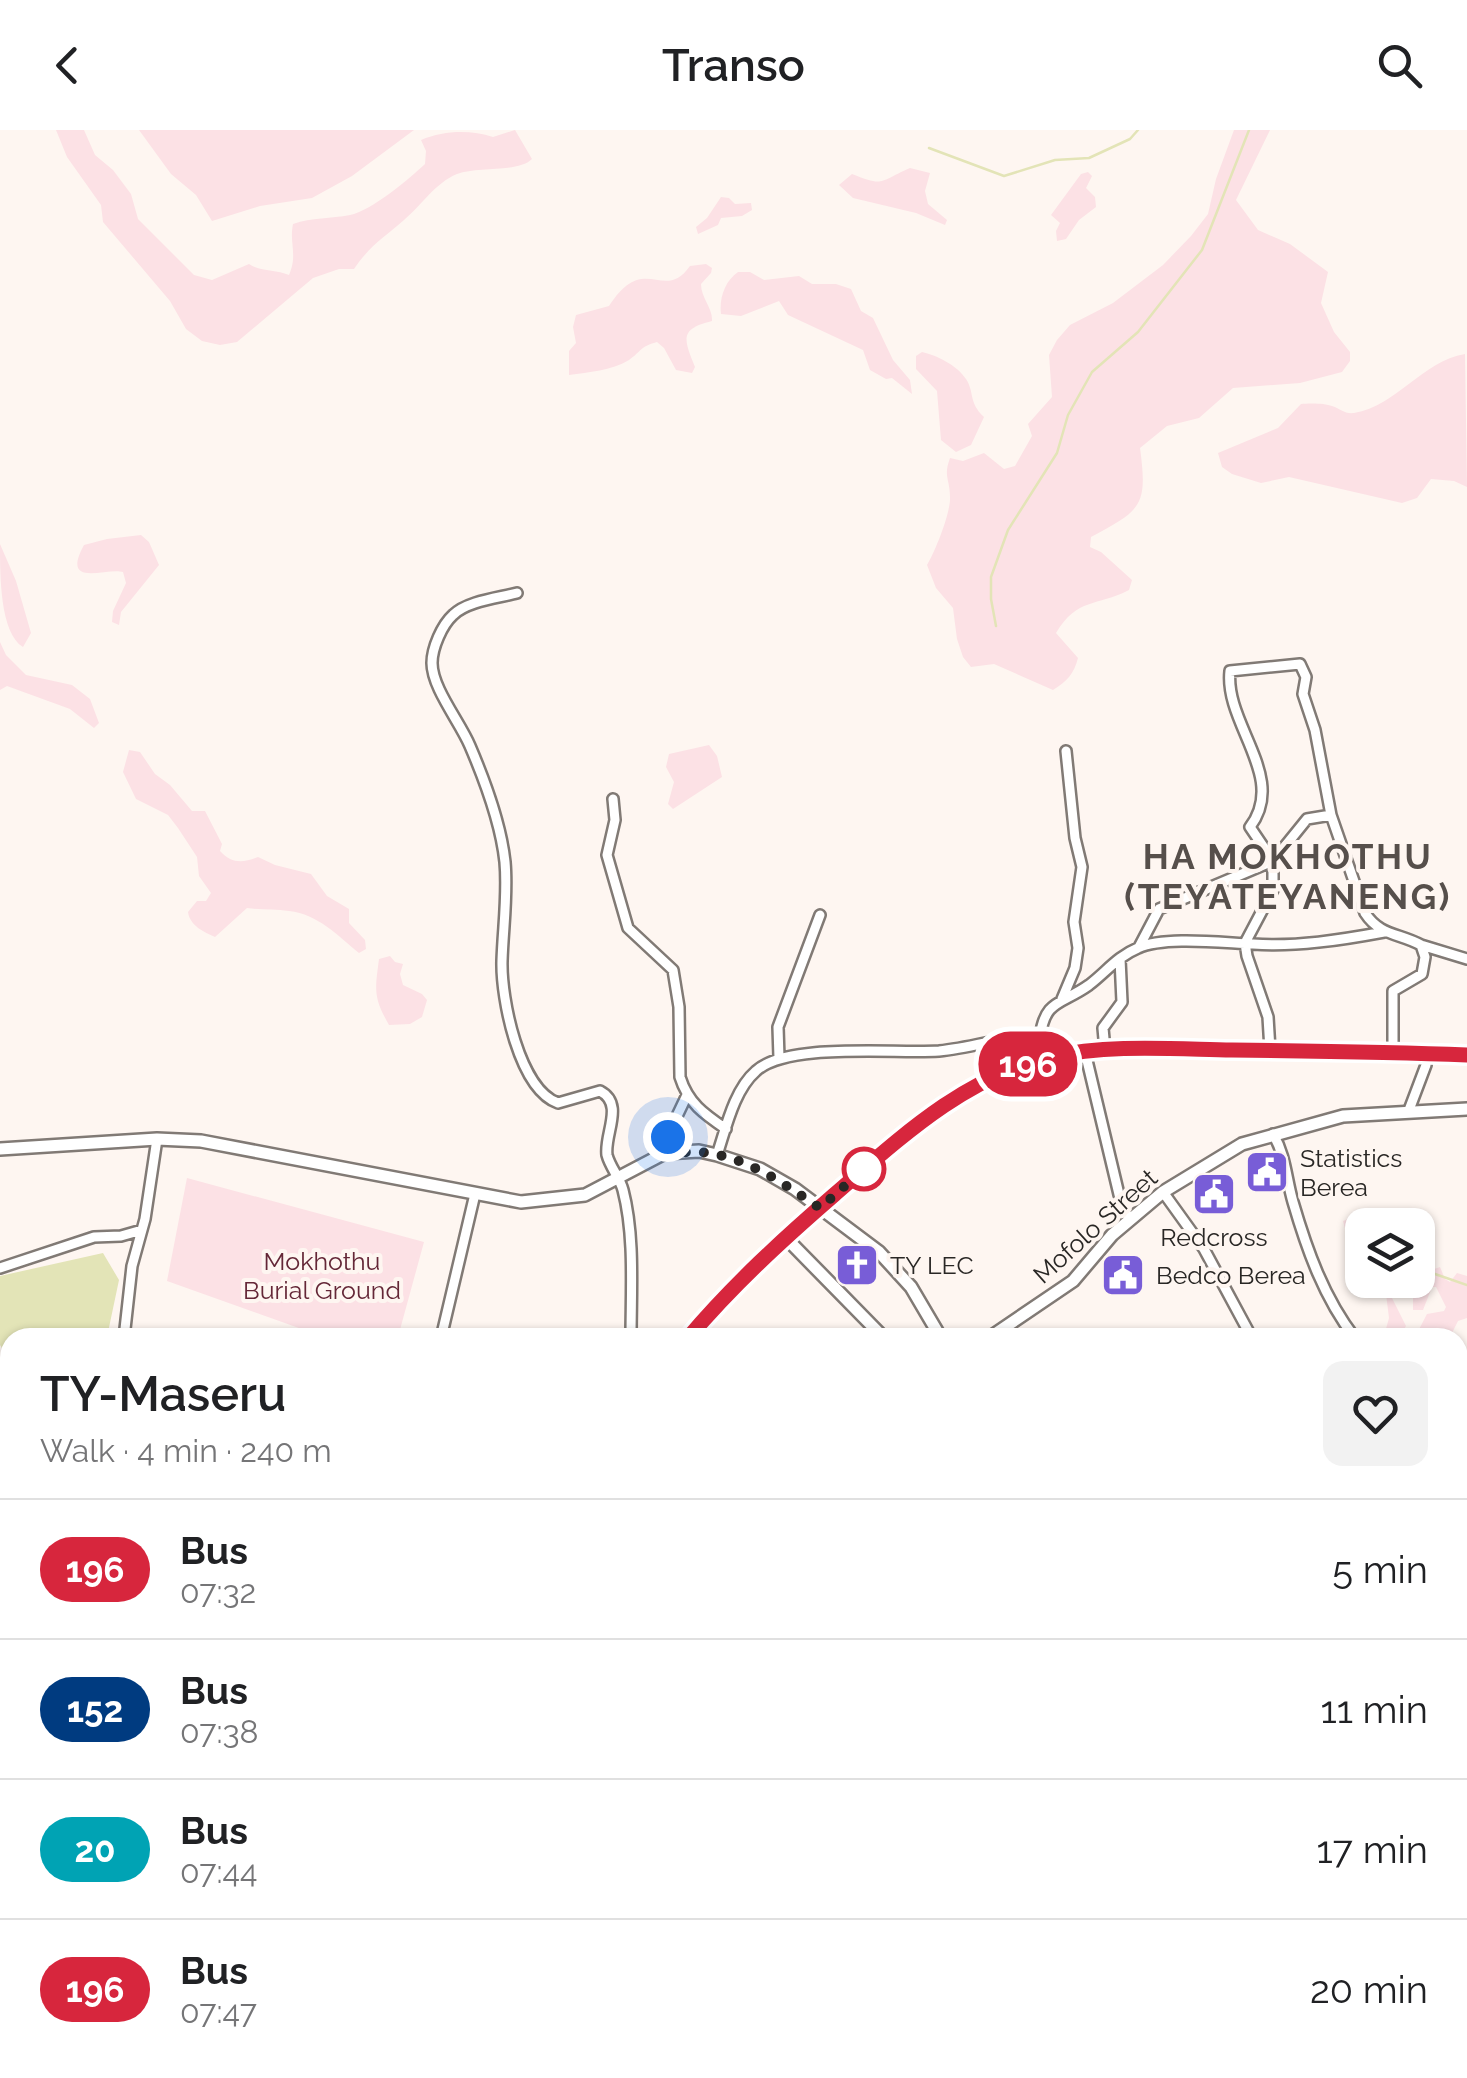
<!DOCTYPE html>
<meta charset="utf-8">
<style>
body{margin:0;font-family:Raleway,sans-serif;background:#f2f2f2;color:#202124;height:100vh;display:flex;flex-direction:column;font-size:38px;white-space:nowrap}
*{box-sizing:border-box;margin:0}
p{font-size:32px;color:#757577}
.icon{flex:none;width:55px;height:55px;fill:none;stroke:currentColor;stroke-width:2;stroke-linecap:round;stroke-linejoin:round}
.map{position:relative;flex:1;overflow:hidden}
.drawer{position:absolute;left:0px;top:1198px;width:1468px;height:752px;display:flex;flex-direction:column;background:#fff;border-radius:30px 30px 0 0;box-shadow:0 2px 8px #0004}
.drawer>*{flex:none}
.badge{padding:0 20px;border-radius:32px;font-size:35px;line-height:65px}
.controls{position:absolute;left:1345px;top:1078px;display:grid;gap:20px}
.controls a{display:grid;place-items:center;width:90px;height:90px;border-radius:20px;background:#fff;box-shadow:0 2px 8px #0004;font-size:50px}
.you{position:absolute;width:50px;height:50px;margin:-25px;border:8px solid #fff;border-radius:50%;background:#1a73e8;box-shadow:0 0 0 15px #1a73e833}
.map>.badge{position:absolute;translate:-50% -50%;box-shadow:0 0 0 5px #fff}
.round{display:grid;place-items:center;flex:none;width:105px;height:105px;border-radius:20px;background:#f2f2f2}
.overview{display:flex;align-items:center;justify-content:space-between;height:170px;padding:0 40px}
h1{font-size:48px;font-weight:600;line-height:75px}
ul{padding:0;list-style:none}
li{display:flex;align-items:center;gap:30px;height:140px;padding:0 40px;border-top:2px solid #e0e0e0}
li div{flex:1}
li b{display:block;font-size:38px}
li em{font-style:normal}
li .badge{min-width:110px;font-weight:700;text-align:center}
header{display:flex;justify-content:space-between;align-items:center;height:130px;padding:0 40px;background:#fff;font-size:45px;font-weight:600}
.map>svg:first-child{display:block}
</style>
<header><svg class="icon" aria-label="back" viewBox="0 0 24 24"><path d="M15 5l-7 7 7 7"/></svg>Transo<svg class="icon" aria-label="search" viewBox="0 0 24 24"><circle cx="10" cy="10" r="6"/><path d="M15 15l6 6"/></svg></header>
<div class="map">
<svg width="1467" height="1948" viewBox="0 0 1467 1948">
<rect width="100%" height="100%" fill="#fef6f1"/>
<path fill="#fce1e5" d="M56,0H84L95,25L113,40L131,64L138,89L194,145L212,150L249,134C261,142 276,139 289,145C298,124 289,114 293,94C312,87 331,89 350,85C371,81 409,49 425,34L426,21L421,10C445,0 471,0 493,7L515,0L532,29C518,43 478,36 457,44C435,53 422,75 404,90C384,108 371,114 354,139H339L313,148L237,212L220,215L202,211L186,199L170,171L103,92L101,75L67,27Z
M139,0H414L352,46L312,68L260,76L212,91L196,65L171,44Z
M1234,0H1270L1236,70L1258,100L1290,114L1328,142L1321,173L1334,202L1350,222V231L1342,242L1300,253L1233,258L1199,288L1167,296L1140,318C1148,377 1141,380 1091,407L1090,417L1101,422L1132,450L1129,460C1096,477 1078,467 1056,503L1078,528C1074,544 1067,551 1053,560L994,534L971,537L963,527L957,509L953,478L936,458L927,435C935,422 951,382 950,367C950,349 943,347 950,328L963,331L984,323L1004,339L1015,336L1032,306L1028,294L1052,267L1049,225L1057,210L1070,195L1113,173L1163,135L1191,106L1208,84L1216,49Z
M910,38L930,43L925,61L928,74L947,90L945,95L916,83L853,68L839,55L852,44C885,57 878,52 910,38Z
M1088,42L1092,46L1086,58L1095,67L1096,77L1079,90L1066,109L1057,111L1056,101L1060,93L1051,85L1081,44Z
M721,67L729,68L735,74L751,73L752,80L742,86L721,88L718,95L698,104L696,97L707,88Z
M706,134L712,138L711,143L701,154C701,168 713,178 712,191C680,199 683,208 695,237L692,243L676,240L664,218L657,212C639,217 642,221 629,230C611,241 589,242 569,245V221L576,213L573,197L576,185L609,176C645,120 663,174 690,136Z
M738,142H750L764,150L799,146L812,154H836L851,159L861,181L873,188L893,230L910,250L912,264L892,248L886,249L870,240L863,220L788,185L779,171L741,186L721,184C719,168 725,151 738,142Z
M922,222C936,225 957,235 966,249C975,263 968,272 984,287L971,315L956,322L941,310L937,261L916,239V226Z
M1465,224L1467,357L1454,351L1431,349L1417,368L1402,373L1289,347L1261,353L1232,344L1222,337L1218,323L1278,298L1301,274C1309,273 1325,273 1332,276C1341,279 1344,284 1354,283C1397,276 1422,231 1465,224Z
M141,405L149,412L159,435L121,482L119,495L112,492L113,481L126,453L123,442C107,437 60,459 84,415L107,409Z
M0,414L16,451L31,503L23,517C0,503 0,446 0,414Z
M0,512L6,525L26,545L72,555L90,569L99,593L94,598L70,579L7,556L0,560Z
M709,615L717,626L722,647L673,679L668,674L674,652L666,637L669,624Z
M129,620L140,622L155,644L170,655L192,681H205L222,714L220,721C232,734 243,733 258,727L275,735L311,744L327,766L349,779V793L365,810L366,819L359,823C338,806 318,784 289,781C275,779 261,780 247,778L215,807C204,802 190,796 188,782L197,771H206L211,763L199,746L197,727L178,698L168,685L136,669L123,642Z
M390,826L395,832L403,834L400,844L403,855L422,864L427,870L422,887L410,894L389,895C373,867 375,860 379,829Z
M187,1048L424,1112L398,1207H324L167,1151Z
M1350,1088L1373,1091L1374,1095H1362V1135L1358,1134L1350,1117L1343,1091Z
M1425,1132L1434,1139L1440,1137L1445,1149L1450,1152L1457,1143L1467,1146V1188L1458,1191L1450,1207H1415L1427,1184L1444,1181L1446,1177L1436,1157H1432L1423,1180H1413V1165L1419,1157L1416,1151L1418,1138Z
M1386,1164L1391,1166L1406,1196L1400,1207L1384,1206L1389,1188Z
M0,1248H7L10,1253V1305L0,1301Z"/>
<path fill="#e3e4b7" d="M103,1123L119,1150L107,1207L10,1208V1231L0,1215V1146Z"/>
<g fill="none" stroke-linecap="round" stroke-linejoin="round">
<path stroke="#e3e4b7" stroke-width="2.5" d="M929,18L1004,46L1055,30L1089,28L1130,9L1138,0
M996,496L991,469V447L1008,400L1057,323L1068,285L1092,242L1138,202L1202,120L1249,0
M1418,1131L1435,1144L1467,1155
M918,1940L920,1948"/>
<g stroke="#817a75" stroke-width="14">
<path id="minor" d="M517,463C498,468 467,471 453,485C442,495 432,518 432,533C432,558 460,592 470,616C485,651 501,694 505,732C508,765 503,798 502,831C501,869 519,959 558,973L600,961C625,974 604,1004 607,1025C610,1037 620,1048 623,1060C635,1106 631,1161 631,1208
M613,669L615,690L607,725L628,798L673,840L679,877L680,947C688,973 704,984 726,999
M1421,815L1467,829
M1139,817L1159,779L1273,731L1250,697C1288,647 1224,594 1230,541L1300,534L1306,547L1303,564L1315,600L1331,685L1365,783C1380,806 1399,803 1421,815L1425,827L1422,844L1393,861V921
M1062,869L1075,838L1078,818L1074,792L1082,737L1075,708L1066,621
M1040,907C1045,869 1061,875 1089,855C1105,843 1118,826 1138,818C1165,806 1223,813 1253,814C1296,817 1341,810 1384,802
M1105,920L1103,898L1122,872L1120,829
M1270,920L1268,887L1247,826L1245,813L1273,760V731L1307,689L1331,685
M1085,922L1122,1077L1130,1089
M779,928L778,897L820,785
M1409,980L1426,935V923
M1273,1004C1286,1026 1286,1048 1293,1072C1307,1120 1324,1168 1355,1208
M665,1023L667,1007L687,965
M717,1025C726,998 734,960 756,941C788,912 895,924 939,921C970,918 1000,908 1031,905L1040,907L1052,927
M1163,1062L1204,1119L1252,1208
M0,1138L94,1107L121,1106L142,1100
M124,1208L132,1136L145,1089L157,1009
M441,1208L475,1064
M1458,1262L1467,1263
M1458,1341L1467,1355
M0,1358L10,1354
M1458,1370L1467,1366
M0,1519L10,1510
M1458,1536L1467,1546
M0,1638L10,1630
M1458,1689L1467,1701
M0,1755L10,1745
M0,1782L10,1792
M1458,1854L1467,1840
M473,1940L481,1948
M554,1940V1948
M686,1940L687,1948
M993,1940L1001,1948
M1225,1940L1231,1948
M1299,1940L1305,1948
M283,1948L291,1940
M427,1948L431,1940
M590,1948L592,1940
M621,1948L623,1940
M1252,1948L1256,1940
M1370,1948L1375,1940"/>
</g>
<g stroke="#817a75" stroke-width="16">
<path id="major" d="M0,1019L157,1009L201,1011L521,1072L585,1065L665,1023L699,1021L717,1025L760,1039L795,1059L879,1122L911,1157L941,1208
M785,1107L884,1208
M688,1208C732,1154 782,1110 834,1065C899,1009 964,947 1050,927C1103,915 1162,919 1216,920C1300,921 1383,922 1467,925
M989,1208L1073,1151L1112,1105L1163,1062L1242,1014L1343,986L1467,979
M533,1940L536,1948
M166,1948L185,1940"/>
</g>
<use href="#minor" stroke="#fff" stroke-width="9"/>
<use href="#major" stroke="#fff" stroke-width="11"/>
</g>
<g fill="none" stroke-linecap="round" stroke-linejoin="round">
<g stroke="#fff" stroke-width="22">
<path id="line" d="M688,1208C733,1155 782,1110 834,1065C899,1009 964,947 1050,927C1108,914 1172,919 1232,920C1310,921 1388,922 1467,925"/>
</g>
<use href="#line" stroke="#d7263d" stroke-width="15"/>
<path stroke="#292725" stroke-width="10" stroke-dasharray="0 18" d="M668,1007L666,1023C676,1024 687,1021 698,1022C745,1025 782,1053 820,1078L866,1037L864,1039"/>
</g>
<defs>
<g id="civic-square" transform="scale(2.25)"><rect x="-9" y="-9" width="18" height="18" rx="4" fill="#785dd7" stroke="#fef6f1"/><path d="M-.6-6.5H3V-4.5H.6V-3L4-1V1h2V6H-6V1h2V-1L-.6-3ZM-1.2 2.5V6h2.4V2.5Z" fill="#fff"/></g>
<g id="church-square" transform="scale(2.25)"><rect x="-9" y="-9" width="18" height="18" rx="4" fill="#785dd7" stroke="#fef6f1"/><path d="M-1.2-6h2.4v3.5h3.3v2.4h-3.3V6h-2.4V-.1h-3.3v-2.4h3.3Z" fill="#fff"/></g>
</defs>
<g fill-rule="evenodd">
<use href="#civic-square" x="1267" y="1042"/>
<use href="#civic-square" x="1214" y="1064"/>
<use href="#church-square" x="857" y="1135"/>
<use href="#civic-square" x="1123" y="1145"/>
</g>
<circle fill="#fff" stroke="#d7263d" stroke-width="5" cx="864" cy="1039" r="20"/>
<g text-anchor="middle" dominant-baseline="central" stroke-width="8" stroke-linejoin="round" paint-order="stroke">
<g font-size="25" fill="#292725" stroke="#fef6f1" text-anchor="start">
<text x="1300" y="1028">Statistics<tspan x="1300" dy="29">Berea</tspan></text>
<text x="1214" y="1107" text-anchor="middle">Redcross</text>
<text x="890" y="1135">TY LEC</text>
<text x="1156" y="1145">Bedco Berea</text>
</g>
<g font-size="25" fill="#292725" stroke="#fef6f1">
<text transform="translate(1095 1096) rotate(-42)">Mofolo Street</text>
</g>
<g font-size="25" fill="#642737" stroke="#fef6f1">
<text x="322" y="1131">Mokhothu<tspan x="322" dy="29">Burial Ground</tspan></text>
</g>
<g font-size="35" font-weight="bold" letter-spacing="2.5" fill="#564f4b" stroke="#fef6f1">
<text x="1288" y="726">HA MOKHOTHU<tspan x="1288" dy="40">(TEYATEYANENG)</tspan></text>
</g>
</g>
</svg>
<div class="controls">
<a><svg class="icon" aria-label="layers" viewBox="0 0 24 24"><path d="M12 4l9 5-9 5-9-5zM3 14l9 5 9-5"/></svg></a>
</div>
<div class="you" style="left:668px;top:1007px"></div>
<b class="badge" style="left:1028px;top:934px;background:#d7263d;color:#fff">196</b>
<section class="drawer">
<div class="overview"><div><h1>TY-Maseru</h1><p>Walk · 4 min · 240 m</p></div><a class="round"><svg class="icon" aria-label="heart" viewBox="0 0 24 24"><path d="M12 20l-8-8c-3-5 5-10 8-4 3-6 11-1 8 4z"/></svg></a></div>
<ul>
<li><span class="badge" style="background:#d7263d;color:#fff">196</span><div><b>Bus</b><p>07:32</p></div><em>5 min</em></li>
<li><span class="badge" style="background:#003b80;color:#fff">152</span><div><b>Bus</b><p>07:38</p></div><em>11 min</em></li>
<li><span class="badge" style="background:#00a3b4;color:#fff">20</span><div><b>Bus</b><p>07:44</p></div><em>17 min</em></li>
<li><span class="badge" style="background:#d7263d;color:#fff">196</span><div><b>Bus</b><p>07:47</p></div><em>20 min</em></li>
</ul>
</section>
</div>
